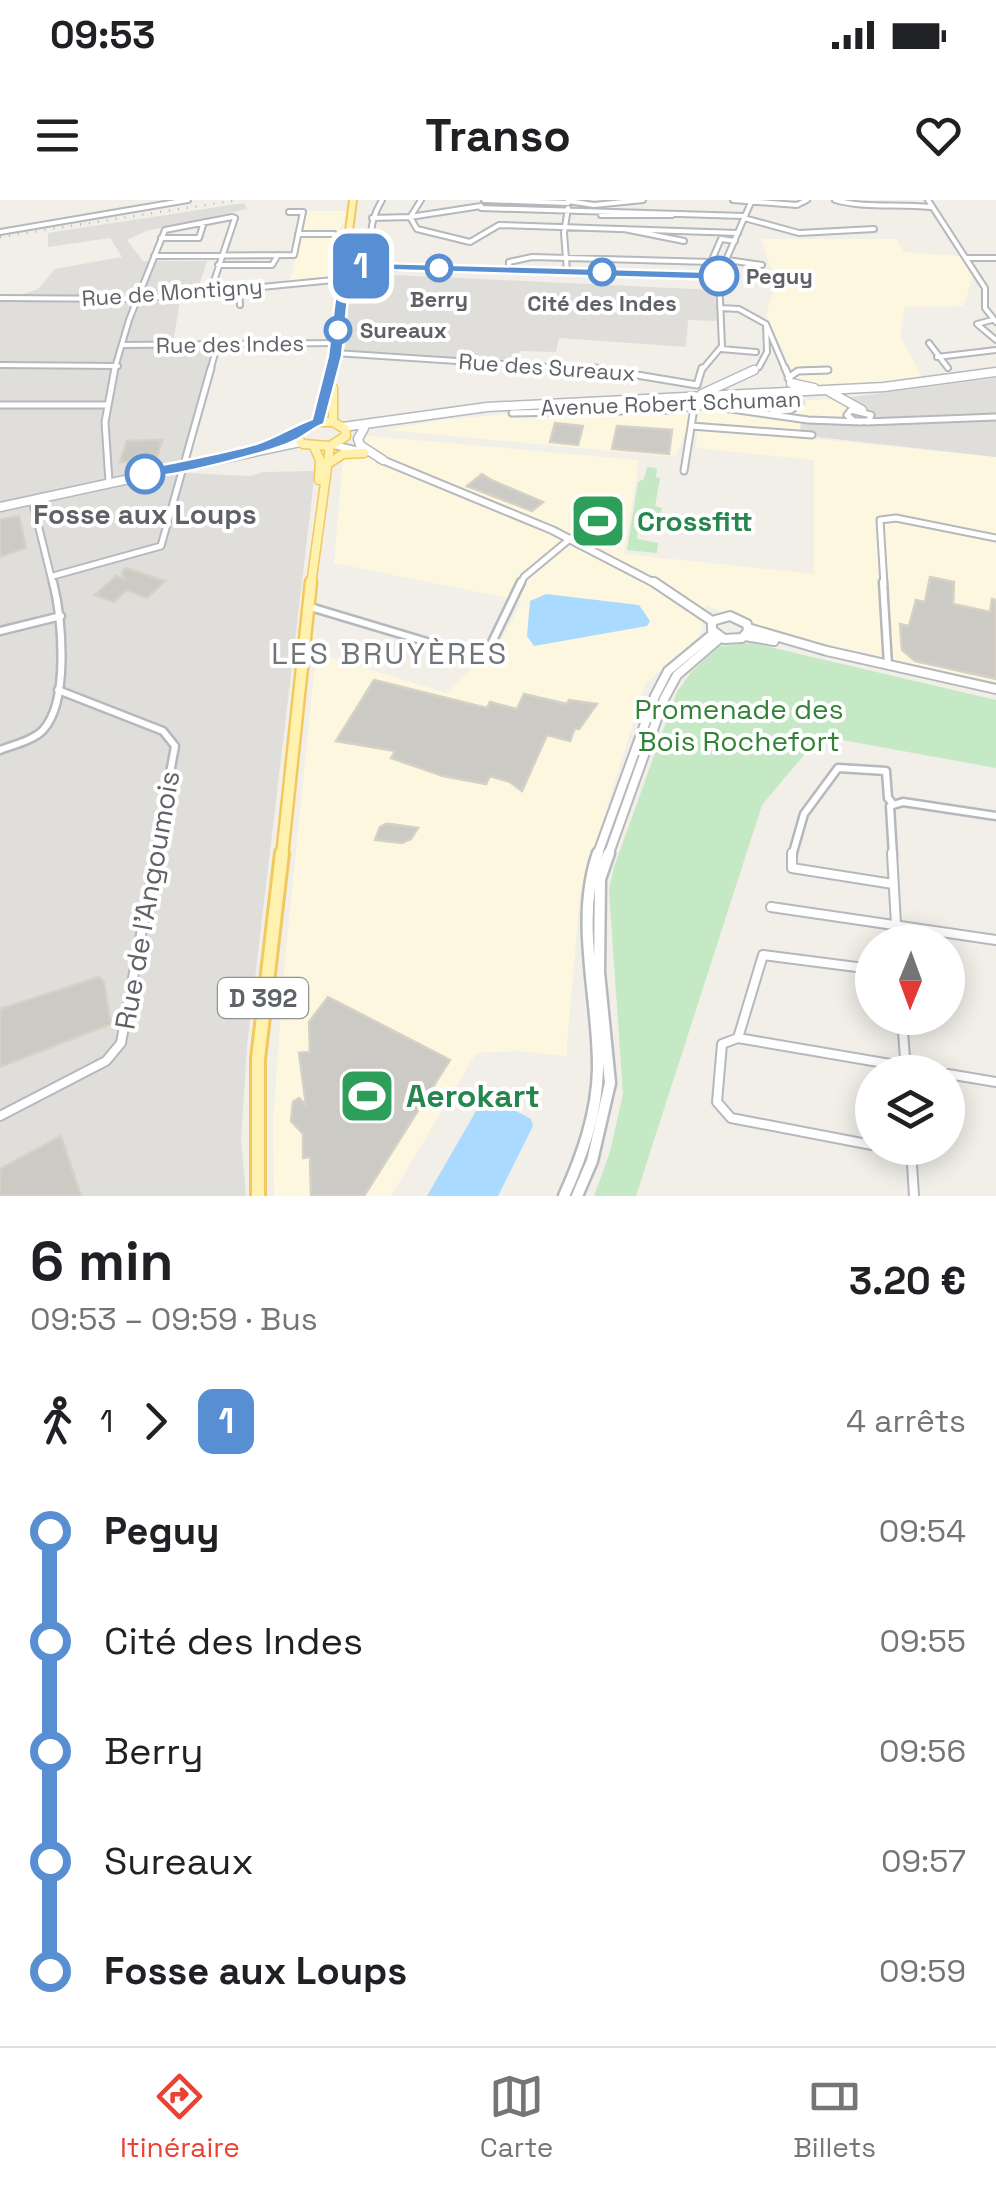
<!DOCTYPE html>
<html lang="fr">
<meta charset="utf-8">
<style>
body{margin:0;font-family:"Space Grotesk",sans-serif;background:#f6f6f6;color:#202124;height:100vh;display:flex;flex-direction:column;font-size:38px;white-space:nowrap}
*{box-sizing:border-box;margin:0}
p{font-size:32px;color:#757577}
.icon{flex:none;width:55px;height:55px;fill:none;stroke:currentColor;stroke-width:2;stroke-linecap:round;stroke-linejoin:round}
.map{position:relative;height:996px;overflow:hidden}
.sheet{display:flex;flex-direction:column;background:#fff;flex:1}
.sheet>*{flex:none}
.badge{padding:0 20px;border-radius:15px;font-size:35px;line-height:65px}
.needle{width:65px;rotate:181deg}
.controls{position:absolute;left:855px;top:725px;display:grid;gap:20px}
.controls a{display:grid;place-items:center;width:110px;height:110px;border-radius:50%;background:#fff;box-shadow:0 5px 25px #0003;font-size:50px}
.map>.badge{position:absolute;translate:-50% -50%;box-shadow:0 0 0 5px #fff}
.legs{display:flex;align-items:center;gap:15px;height:110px;padding:0 30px;font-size:32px}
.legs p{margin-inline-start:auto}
.summary{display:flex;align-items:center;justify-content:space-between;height:170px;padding:0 30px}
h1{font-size:55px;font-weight:700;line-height:75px}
ul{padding:0 30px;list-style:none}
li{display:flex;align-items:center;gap:35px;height:110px;font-size:38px}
li i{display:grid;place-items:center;width:15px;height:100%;margin:0 12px;background:currentColor}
li i::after{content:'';width:25px;height:25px;margin:-12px;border:8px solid;border-radius:50%;background:#fff}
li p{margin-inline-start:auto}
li:first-child i{background:linear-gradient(#0000 50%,currentColor 0)}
li:last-child i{background:linear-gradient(currentColor 50%,#0000 0)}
.status{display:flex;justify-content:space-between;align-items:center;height:70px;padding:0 50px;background:#fff;direction:ltr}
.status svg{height:28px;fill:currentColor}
header{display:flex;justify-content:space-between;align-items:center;height:130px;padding:0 30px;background:#fff;font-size:45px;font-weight:700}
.tabs{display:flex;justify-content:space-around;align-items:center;height:140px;border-top:2px solid #e0e0e0;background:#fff;font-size:28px;color:#757577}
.tabs a{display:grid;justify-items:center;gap:5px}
.tabs .active{color:#ea4335}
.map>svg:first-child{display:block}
</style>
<div class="status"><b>09:53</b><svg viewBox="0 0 49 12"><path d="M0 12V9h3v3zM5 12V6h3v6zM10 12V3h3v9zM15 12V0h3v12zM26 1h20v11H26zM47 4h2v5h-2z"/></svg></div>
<header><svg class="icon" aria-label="menu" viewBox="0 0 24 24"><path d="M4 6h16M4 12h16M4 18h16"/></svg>Transo<svg class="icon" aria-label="heart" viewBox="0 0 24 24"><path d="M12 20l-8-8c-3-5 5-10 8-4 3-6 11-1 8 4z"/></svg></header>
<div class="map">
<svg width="996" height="996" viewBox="0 0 996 996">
<rect width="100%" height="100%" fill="#f1efe8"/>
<path fill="#fef7e0" d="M307,11H348L340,29L332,35L341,44V78L290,81Z
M761,39H896L904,52L960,56L973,77L963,106L905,107L900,136L923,179L800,188L766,115L776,84Z
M841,199L854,207L844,220L800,232L689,224L675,257L387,230L441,220L506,214L508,218L683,213L718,204Z
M698,227L996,257V483L765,430L706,405L701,434L645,484L580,694L566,856L517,851L476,853L391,996H274L273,920L285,759L316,453L446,493L501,441L522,401L334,363L343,259L357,235L639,260L624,354L814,374V260L696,248Z"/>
<path fill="#e0deda" d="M244,3L247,9L146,31L127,40L143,61H207L197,92L181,94L173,144H215L183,259L186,273L251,276L263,272L315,271L247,846L241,939L246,996H0V96H18L38,89L55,69L122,57L110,38L48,47V33Z
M350,73L715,90L717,121L688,120L686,147L559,138L556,152L520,151L518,161L345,152Z
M996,178V257L800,235L801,218L844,220L845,212L853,207L844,198Z"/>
<path fill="#c5e8c5" d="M647,267L657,268L656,277L660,278L655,306L662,308L661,315L636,313L634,327L638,328L637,339L658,343L657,353L627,350L638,282L644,279Z
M752,443L996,500V568L820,536L762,605L636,996H594L610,952L623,894L609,690L614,667L677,492L692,471L720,446Z"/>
<path fill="#aadaff" d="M546,394L639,405L650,421L647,426L534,446L527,436L530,401Z
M490,897L531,919L533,926L498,996H427L483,899Z"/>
<path fill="#cccac5" stroke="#d6d1c6" stroke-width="2.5" d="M555,223L583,226L578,245L550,242Z
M617,226L672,230L669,254L612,249Z
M162,240L156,261L120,262L127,241Z
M482,274L491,280L543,302L532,311L467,286Z
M19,316L26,348L0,357V320Z
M126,368L165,381L147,398L127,390L114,402L95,395L116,376L124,379L122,372Z
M930,377L954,382L953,404L990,412L992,399L996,400V479L915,461L902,450L900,424L909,426L916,400L925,402Z
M374,480L487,508L490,502L517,509L524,494L567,504L569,500L597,504L579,529L575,528L570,541L547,535L522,591L510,582L490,576L486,584L443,576L391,558L395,551L336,541Z
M386,624H390L418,628L411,639L402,643L375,640L380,627Z
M99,777L104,782L111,824L0,867V809Z
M328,797L450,860L364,996H311L310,957L303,958V934L291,921L293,902L299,898L306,905L299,853L310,852L309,822Z
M61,936L81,996H0V969Z"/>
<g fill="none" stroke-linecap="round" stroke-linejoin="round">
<g stroke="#b5b8bc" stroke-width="8">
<path id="minor-far3" d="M382,0C368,24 366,45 387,65
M484,0L568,3
M733,0L797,5L807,0
M835,0C867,9 898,3 931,7
M928,0L985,88V108L996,122
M568,1L594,5L643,0
M481,8L744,16
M601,15H672
M411,16L421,0
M410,17L481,6
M372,18L410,17L417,29L470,42L499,25L738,33
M744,18L799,33L874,29
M624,29L684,41
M0,32L188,0
M298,34H334
M161,38H199L204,22
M154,56L294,55L303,12H289
M967,58H996
M727,60L762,65
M218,65H272L278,55
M345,66L719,76
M509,70V62L532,57L711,62L721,39L735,41
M567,71L564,33L568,8
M239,89L240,105
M0,98L136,99L344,79
M720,108L739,109L766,124
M992,120L977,124L996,140
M766,124L786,171
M929,143L948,168
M123,145L337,143
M721,149L756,152
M335,153L610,171
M937,157L996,150
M0,165L118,166
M759,167L767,152L766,125
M114,171L129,120L165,30L232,17L235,18L210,93
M210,171L218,143
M701,171L722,146L719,76L752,0
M804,171L828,170"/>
</g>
<g stroke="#b5b8bc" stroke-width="9">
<path id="minor-far2" d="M595,168L697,185L702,168
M788,178L798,171L828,170
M0,205H106
M851,210L871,215L869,221H854L847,215Z
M772,212L791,210L800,203L785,168
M512,213L672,210L703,205L808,220L862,222
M866,222L996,217
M691,226L812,235
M684,271L694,208
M109,282L105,222L115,168
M32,300L53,385
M53,376L161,346L211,168
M520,385L524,377L571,338
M884,385L880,320L896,318L996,338"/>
</g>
<g stroke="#b5b8bc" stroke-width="11">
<path id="minor-far1" d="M883,382L888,465
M307,406L484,459L521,382
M0,431L61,416
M58,490L163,531L175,546L155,656
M0,550C13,545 34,540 43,530C70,501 62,418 53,382
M792,656L804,614L838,568L886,571L888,598L893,604
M893,656L890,606L903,602L996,616"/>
</g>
<g stroke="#b5b8bc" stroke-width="12">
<path id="minor" d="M792,653V668L893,684
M892,653L897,742
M771,707L996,740
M902,818L906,872
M738,838L763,755L872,769
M948,874L996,882
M0,916L106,861L121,843L156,653
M872,945L731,918L717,902L722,844L738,838L937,872
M889,948L911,951
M911,948L914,996"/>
</g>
<g stroke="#b5b8bc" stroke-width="10">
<path id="tertiary-far2" d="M334,245L363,252
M380,259L552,330L658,385"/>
</g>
<g stroke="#b5b8bc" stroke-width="12">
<path id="tertiary-far1" d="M654,382L712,421
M730,416L747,424L748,431L742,438L724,439L712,430V421Z
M748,428L827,451L996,489
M745,436L774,441
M597,656L655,496L668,471L714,433
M608,656L664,499L677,475L720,438"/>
</g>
<g stroke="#b5b8bc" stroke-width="15">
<path id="tertiary" d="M564,996C582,956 597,914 598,869C599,799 574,721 598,653
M577,996L592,961L610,883L599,772L600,679L609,653"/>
</g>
<g stroke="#b6babf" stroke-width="11">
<path id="secondary" d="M791,183L814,188
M830,192L862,210
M702,194L754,170
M607,205H703
M343,227L487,207L884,187L996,172
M364,228L358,239L360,245L383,260
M0,307L300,242"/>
</g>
<g stroke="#f2c960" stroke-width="10">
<path id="primary-far3" d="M331,171L353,0"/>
</g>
<g stroke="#f2c960" stroke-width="11">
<path id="primary-far2" d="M333,188V222
M319,221L331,168
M314,222H333L345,229L346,236L330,246L303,244L297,238L299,231Z
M314,247L320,260L319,280
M329,263L343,254L364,253
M311,385L330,246"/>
</g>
<g stroke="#f2c960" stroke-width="15">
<path id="primary-far1" d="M282,656L311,382"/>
</g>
<g stroke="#f2c960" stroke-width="18">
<path id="primary" d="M258,996V859L282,653"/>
</g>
<use href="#minor-far3" stroke="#fff" stroke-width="4"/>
<use href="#minor-far2" stroke="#fff" stroke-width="5"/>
<use href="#minor-far1" stroke="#fff" stroke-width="6"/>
<use href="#minor" stroke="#fff" stroke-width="8"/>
<use href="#tertiary-far2" stroke="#fff" stroke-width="6"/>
<use href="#tertiary-far1" stroke="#fff" stroke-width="8"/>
<use href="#tertiary" stroke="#fff" stroke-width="10"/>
<use href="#secondary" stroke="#fff" stroke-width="8"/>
<use href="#primary-far3" stroke="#fff2af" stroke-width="6"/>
<use href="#primary-far2" stroke="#fff2af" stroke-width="8"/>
<use href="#primary-far1" stroke="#fff2af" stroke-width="10"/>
<use href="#primary" stroke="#fff2af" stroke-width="12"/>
<path stroke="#b6b7b8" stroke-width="2.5" stroke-dasharray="1 8" stroke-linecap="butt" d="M0,37L237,0"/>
</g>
<path fill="#588fd2" stroke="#fff" stroke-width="2.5" d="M346,62L719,72L725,76L719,80L351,69L342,156L324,224C313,228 308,234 298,239C273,252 165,280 139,277V270C178,261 218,255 256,244C277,237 293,226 312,219L328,156L339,66Z"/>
<defs>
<g id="stadium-square" transform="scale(2.875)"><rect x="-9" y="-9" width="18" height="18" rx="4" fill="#2e9e5b" stroke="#fff"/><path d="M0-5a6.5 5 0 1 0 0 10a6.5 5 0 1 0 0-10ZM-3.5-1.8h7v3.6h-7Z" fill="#fff"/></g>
</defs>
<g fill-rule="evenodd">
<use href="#stadium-square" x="598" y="321"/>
<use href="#stadium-square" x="367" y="896"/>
</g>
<g fill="#fff" stroke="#588fd2" stroke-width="5">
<circle cx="439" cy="68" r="12"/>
<circle cx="602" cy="72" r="12"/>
<circle cx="719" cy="76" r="18"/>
<circle cx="338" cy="130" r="12"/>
<circle cx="145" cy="274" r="18"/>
</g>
<g text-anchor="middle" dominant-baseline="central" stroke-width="8" stroke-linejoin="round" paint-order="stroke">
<g font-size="22" font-weight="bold" fill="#5f6368" stroke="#fff" text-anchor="start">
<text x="746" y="76">Peguy</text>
<text x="439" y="99" text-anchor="middle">Berry</text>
<text x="602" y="103" text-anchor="middle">Cité des Indes</text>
<text x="360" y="130">Sureaux</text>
</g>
<g font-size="22" fill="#5f6368" stroke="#fff">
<text transform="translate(172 92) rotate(-4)">Rue de Montigny</text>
<text transform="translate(230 144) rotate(-1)">Rue des Indes</text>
<text transform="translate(547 167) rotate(4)">Rue des Sureaux</text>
<text transform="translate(671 203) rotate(-2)">Avenue Robert Schuman</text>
</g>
<rect fill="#fff" stroke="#8f9295" stroke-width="2.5" x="218" y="778" width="90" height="40" rx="8"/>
<g font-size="25" font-weight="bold" fill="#5f6368">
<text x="263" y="798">D 392</text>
</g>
<g font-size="28" font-weight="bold" fill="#5f6368" stroke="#fff">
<text x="145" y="314">Fosse aux Loups</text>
</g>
<g font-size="28" font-weight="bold" fill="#27864d" stroke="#fff" text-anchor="start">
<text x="637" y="321">Crossfitt</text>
</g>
<g font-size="28" fill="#348238" stroke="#fff">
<text x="739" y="509">Promenade des<tspan x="739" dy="32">Bois Rochefort</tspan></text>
</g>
<g font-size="28" fill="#5f6368" stroke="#fff">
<text transform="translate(147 700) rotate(-80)">Rue de l'Angoumois</text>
</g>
<g font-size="30" letter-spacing="2.5" fill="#70757a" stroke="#fff">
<text x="390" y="453">LES BRUYÈRES</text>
</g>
<g font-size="32" font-weight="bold" fill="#27864d" stroke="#fff" text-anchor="start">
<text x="406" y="896">Aerokart</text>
</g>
</g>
</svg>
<div class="controls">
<a><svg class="needle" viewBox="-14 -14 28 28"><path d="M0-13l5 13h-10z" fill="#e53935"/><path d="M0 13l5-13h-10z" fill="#757577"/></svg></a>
<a><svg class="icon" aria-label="layers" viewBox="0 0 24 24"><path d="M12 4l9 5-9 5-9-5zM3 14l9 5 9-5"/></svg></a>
</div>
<b class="badge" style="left:361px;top:66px;background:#588fd2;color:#fff">1</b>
</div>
<section class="sheet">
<div class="summary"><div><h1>6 min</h1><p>09:53 – 09:59 · Bus</p></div><b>3.20 €</b></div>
<div class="legs"><svg class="icon" aria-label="walk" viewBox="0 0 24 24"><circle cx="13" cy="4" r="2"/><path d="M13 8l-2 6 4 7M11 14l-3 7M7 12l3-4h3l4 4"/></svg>1<svg class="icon" aria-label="forward" viewBox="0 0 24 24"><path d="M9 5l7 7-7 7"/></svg><b class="badge" style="background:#588fd2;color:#fff">1</b><p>4 arrêts</p></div>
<ul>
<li><i style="color:#588fd2"></i><b>Peguy</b><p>09:54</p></li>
<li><i style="color:#588fd2"></i><span>Cité des Indes</span><p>09:55</p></li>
<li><i style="color:#588fd2"></i><span>Berry</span><p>09:56</p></li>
<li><i style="color:#588fd2"></i><span>Sureaux</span><p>09:57</p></li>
<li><i style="color:#588fd2"></i><b>Fosse aux Loups</b><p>09:59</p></li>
</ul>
</section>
<nav class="tabs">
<a class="active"><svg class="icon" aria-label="directions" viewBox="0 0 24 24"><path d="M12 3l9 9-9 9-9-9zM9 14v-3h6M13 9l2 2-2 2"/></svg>Itinéraire</a>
<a><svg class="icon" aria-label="map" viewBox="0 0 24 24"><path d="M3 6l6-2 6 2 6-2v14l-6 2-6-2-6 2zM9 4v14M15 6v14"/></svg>Carte</a>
<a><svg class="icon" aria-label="tickets" viewBox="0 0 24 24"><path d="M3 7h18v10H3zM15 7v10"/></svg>Billets</a>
</nav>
